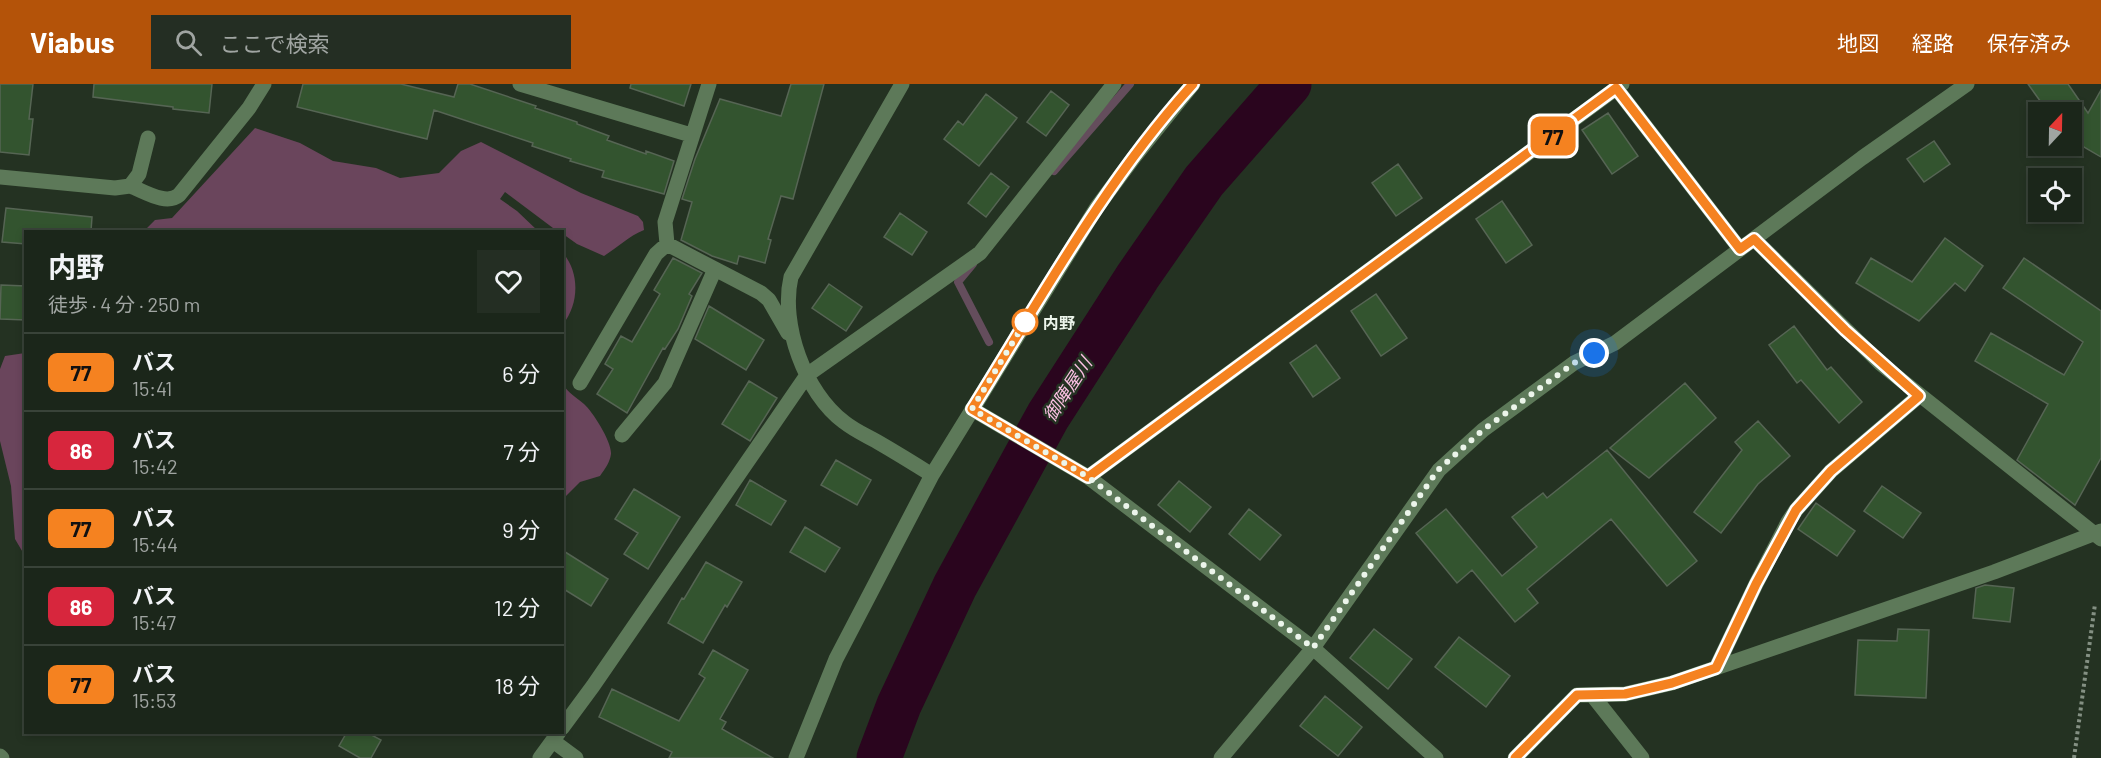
<!DOCTYPE html>
<html lang="ja">
<meta charset="utf-8">
<style>
body{margin:0;font-family:Barlow,"Noto Sans JP",sans-serif;background:#242e23;color:#f1f3f6;height:100vh;display:flex;flex-direction:column;font-size:22px;white-space:nowrap}
*{box-sizing:border-box;margin:0}
p{font-size:20px;color:#a0a5a2}
.icon{flex:none;width:33px;height:33px;fill:none;stroke:currentColor;stroke-width:2;stroke-linecap:round;stroke-linejoin:round}
.map{position:relative;flex:1;overflow:hidden}
.panel{position:absolute;left:24px;top:146px;width:540px;height:504px;display:flex;flex-direction:column;background:#1b261a;border-radius:0px;box-shadow:0 3px 9px #0003,0 0 0 2px #394339}
.panel>*{flex:none}
.badge{padding:0 12px;border-radius:9px;font-size:21px;line-height:39px}
.needle{width:39px;rotate:22deg}
.buttons{position:absolute;left:2028px;top:18px;display:grid;gap:12px}
.buttons a{display:grid;place-items:center;width:54px;height:54px;border-radius:0px;background:#1b261a;box-shadow:0 3px 9px #0003,0 0 0 2px #394339;font-size:30px}
.you{position:absolute;width:30px;height:30px;margin:-15px;border:4px solid #fff;border-radius:50%;background:#1a73e8;box-shadow:0 0 0 9px #1a73e833}
.map>.badge{position:absolute;translate:-50% -50%;box-shadow:0 0 0 3px #fff}
.round{display:grid;place-items:center;flex:none;width:63px;height:63px;border-radius:0px;background:#242e23}
.overview{display:flex;align-items:center;justify-content:space-between;height:102px;padding:0 24px}
h1{font-size:28px;font-weight:700;line-height:45px}
ul{padding:0;list-style:none}
li{display:flex;align-items:center;gap:18px;height:78px;padding:0 24px;border-top:2px solid #394339}
li div{flex:1}
li b{display:block;font-size:22px}
li em{font-style:normal}
li .badge{min-width:66px;font-weight:700;text-align:center}
header{display:flex;align-items:center;gap:36px;box-sizing:border-box;height:84px;padding:0 30px;background:#b45309;color:#fff}
header strong{font-size:28px}
nav{display:flex;gap:33px;margin-inline-start:auto;font-size:21px}
.search{width:420px;height:54px;background:#242e23;display:flex;align-items:center;gap:15px;box-sizing:border-box;padding:0 21px;border-radius:0px;color:#a0a5a2;font-size:22px}
.map>svg:first-child{display:block}
</style>
<header>
<strong>Viabus</strong>
<div class="search"><svg class="icon" aria-label="search" viewBox="0 0 24 24"><circle cx="10" cy="10" r="6"/><path d="M15 15l6 6"/></svg>ここで検索</div>
<nav><a>地図</a><a>経路</a><a>保存済み</a></nav>
</header>
<div class="map">
<svg width="2101" height="674" viewBox="0 0 2101 674">
<rect width="100%" height="100%" fill="#243222"/>
<path fill="#6a455c" d="M255,44L300,59L333,77L376,84L400,94L439,89L461,67L481,58L581,109L638,132L643,138L644,146C629,152 618,163 604,172L577,160L563,150L562,147H557L505,108L500,115L517,127L538,147H144L155,136L172,134Z
M563,169C580,189 579,220 563,240Z
M25,269H26L25,472L15,455L11,402L0,357V285L5,272Z
M563,300C568,309 576,313 584,320C593,328 612,358 611,370C610,378 605,385 600,392L580,398L563,415Z"/>
<g fill="none" stroke-linecap="round" stroke-linejoin="round">
<path stroke="#644d5c" stroke-width="8" d="M1054,87L1130,0
M973,180L958,198L989,258"/>
<path stroke="#2a051e" stroke-width="45" d="M879,674L899,621L955,502L1048,332L1138,192L1204,97L1289,0"/>
</g>
<path fill="#33542f" stroke="#566554" stroke-width="1.5" d="M0,0H33L29,35H33L29,71L0,68Z
M94,0H212L209,29L173,25V23L93,13Z
M303,0H401L454,13L458,0H470L536,22L535,24L577,38V40L609,52L607,56L646,70V67L674,77L664,110L602,93L604,87L570,77L571,75L532,62L533,59L434,26L427,55L297,23Z
M631,0H691L684,22L630,4Z
M791,0H824L793,115L781,112L768,155L771,156L765,179L739,172L737,180L712,172L681,156L692,118L682,115L695,75L720,15L781,32Z
M2028,0H2068L2088,29L2101,6V73L2072,56V28H2048Z
M1051,7L1069,21L1046,52L1027,38Z
M986,10L1017,34L979,82L944,55L958,37L963,41Z
M1608,29L1638,72L1612,90L1582,46Z
M1934,57L1950,80L1924,98L1907,75Z
M1398,80L1422,114L1396,132L1372,99Z
M991,89L1009,103L986,133L968,119Z
M1502,117L1532,161L1506,179L1476,135Z
M6,124L92,133L91,147H26V160L2,158Z
M900,129L927,148L912,171L884,153Z
M1945,154L1983,182L1965,207L1955,199L1919,237L1856,199L1871,174L1912,198Z
M673,174L702,189L689,210L692,212L678,245L665,265L663,264L627,329L597,310L613,285L605,280L621,252L632,258L660,210L654,206Z
M2024,174L2101,227V374L2075,421L2017,376L2048,320L1975,277L1991,249L2064,291L2083,258L2003,204Z
M829,200L862,223L846,247L812,224Z
M1,201L26,202V236L0,235Z
M1376,210L1407,254L1381,272L1351,227Z
M709,222L764,256L746,286L695,255Z
M1794,242L1827,286L1831,283L1862,318L1839,339L1801,296L1797,299L1769,261Z
M1316,261L1340,294L1313,313L1290,279Z
M749,297L777,314L750,357L722,340Z
M1685,299L1716,334L1649,394L1610,364Z
M1758,337L1790,372L1758,400L1721,449L1694,428L1742,366L1735,358Z
M1607,366L1697,477L1667,502L1611,435L1527,505L1538,519L1515,538L1472,486L1457,499L1416,449L1446,425L1502,492L1537,463L1512,433L1543,409L1547,414Z
M836,376L871,396L857,421L821,401Z
M750,396L786,417L771,441L736,421Z
M1179,397L1211,423L1190,448L1158,421Z
M1882,402L1921,429L1903,454L1864,427Z
M634,405L680,433L648,485L624,470L638,449L615,435Z
M1816,419L1855,447L1837,472L1798,445Z
M1249,425L1281,451L1260,476L1229,450Z
M805,443L840,464L825,488L790,468Z
M562,466L608,495L591,522L562,504Z
M706,478L742,498L727,523L725,521L703,559L668,539L682,514L684,515Z
M1985,501L2014,504L2010,538L1973,534L1976,504Z
M1374,545L1412,575L1388,605L1350,574Z
M1898,545L1929,546L1926,614L1855,611L1858,556L1897,557Z
M1459,553L1510,592L1486,623L1435,583Z
M713,566L748,586L720,635L726,638L722,645L773,674H669L672,668L599,633L612,605L679,637L705,594L699,590Z
M1325,612L1362,643L1338,672L1300,642Z
M347,648H366L381,656L371,674H360L339,662Z"/>
<g fill="none" stroke-linecap="round" stroke-linejoin="round">
<path stroke="#849083" stroke-width="4" stroke-dasharray="3 3" stroke-linecap="butt" d="M2074,674L2095,520"/>
<path stroke="#5d7959" stroke-width="15" d="M520,0L691,51
M709,0L665,138L667,160L761,209L769,216L788,249
M902,0L791,193C780,240 805,309 844,338C854,346 865,351 876,357C895,368 913,379 932,391
M1616,4L1740,165
M0,93L115,104L130,102L139,90L148,54
M130,102C144,107 166,122 179,111L249,24L264,0
M1754,155L1881,280L2101,455
M580,299L656,170L667,160
M972,325L1088,393L1313,564L1436,674
M622,351L665,299L715,185
M1088,393L1622,0
M1716,584L1756,500L1788,438L1796,426L1831,387L1919,312
M1593,612L1642,674
M562,644L593,602L807,291L980,169L1114,0
M553,657L576,674
M0,672L2,674
M540,674L559,648
M796,674L836,575L932,391L1097,123L1135,72L1193,0
M1221,674L1313,564L1439,386L1483,346L1574,279L1615,259L1862,74L1967,0
M1515,674L1577,611L1625,610L1672,599L1994,488L2101,447"/>
</g>
<g fill="none" stroke-linecap="round" stroke-linejoin="round">
<g stroke="#fff" stroke-width="14">
<path id="line" d="M1193,0C1105,97 1041,214 972,325L1088,393L1616,4L1740,165L1754,155L1845,246L1919,312L1831,387L1796,426L1756,500L1716,584L1672,599L1625,610L1577,611L1515,674"/>
</g>
<use href="#line" stroke="#f58220" stroke-width="9"/>
<path stroke="#ecf5eb" stroke-width="6" stroke-dasharray="0 10.8" d="M1025,238L1027,235L972,325L1088,393L1313,564L1438,386L1483,346L1574,279L1594,269"/>
</g>
<circle fill="#fff" stroke="#f58220" stroke-width="3" cx="1025" cy="238" r="12"/>
<g text-anchor="middle" dominant-baseline="central" stroke-width="5" stroke-linejoin="round" paint-order="stroke">
<g font-size="16" font-weight="bold" fill="#ecf5eb" stroke="#243222" text-anchor="start">
<text x="1043" y="238">内野</text>
</g>
<g font-size="18" font-style="italic" fill="#fcc1e4" stroke="#243222">
<text transform="translate(1067 305) rotate(-57)">御陣屋川</text>
</g>
</g>
</svg>
<div class="buttons">
<a><svg class="needle" viewBox="-14 -14 28 28"><path d="M0-13l5 13h-10z" fill="#e53935"/><path d="M0 13l5-13h-10z" fill="#a0a5a2"/></svg></a>
<a><svg class="icon" aria-label="locate" viewBox="0 0 24 24"><circle cx="12" cy="12" r="6"/><path d="M12 2v4M12 18v4M2 12h4M18 12h4"/></svg></a>
</div>
<div class="you" style="left:1594px;top:269px"></div>
<b class="badge" style="left:1553px;top:52px;background:#f58220;color:#111">77</b>
<section class="panel">
<div class="overview"><div><h1>内野</h1><p>徒歩 · 4 分 · 250 m</p></div><a class="round"><svg class="icon" aria-label="heart" viewBox="0 0 24 24"><path d="M12 20l-8-8c-3-5 5-10 8-4 3-6 11-1 8 4z"/></svg></a></div>
<ul>
<li><span class="badge" style="background:#f58220;color:#111">77</span><div><b>バス</b><p>15:41</p></div><em>6 分</em></li>
<li><span class="badge" style="background:#d7263d;color:#fff">86</span><div><b>バス</b><p>15:42</p></div><em>7 分</em></li>
<li><span class="badge" style="background:#f58220;color:#111">77</span><div><b>バス</b><p>15:44</p></div><em>9 分</em></li>
<li><span class="badge" style="background:#d7263d;color:#fff">86</span><div><b>バス</b><p>15:47</p></div><em>12 分</em></li>
<li><span class="badge" style="background:#f58220;color:#111">77</span><div><b>バス</b><p>15:53</p></div><em>18 分</em></li>
</ul>
</section>
</div>
